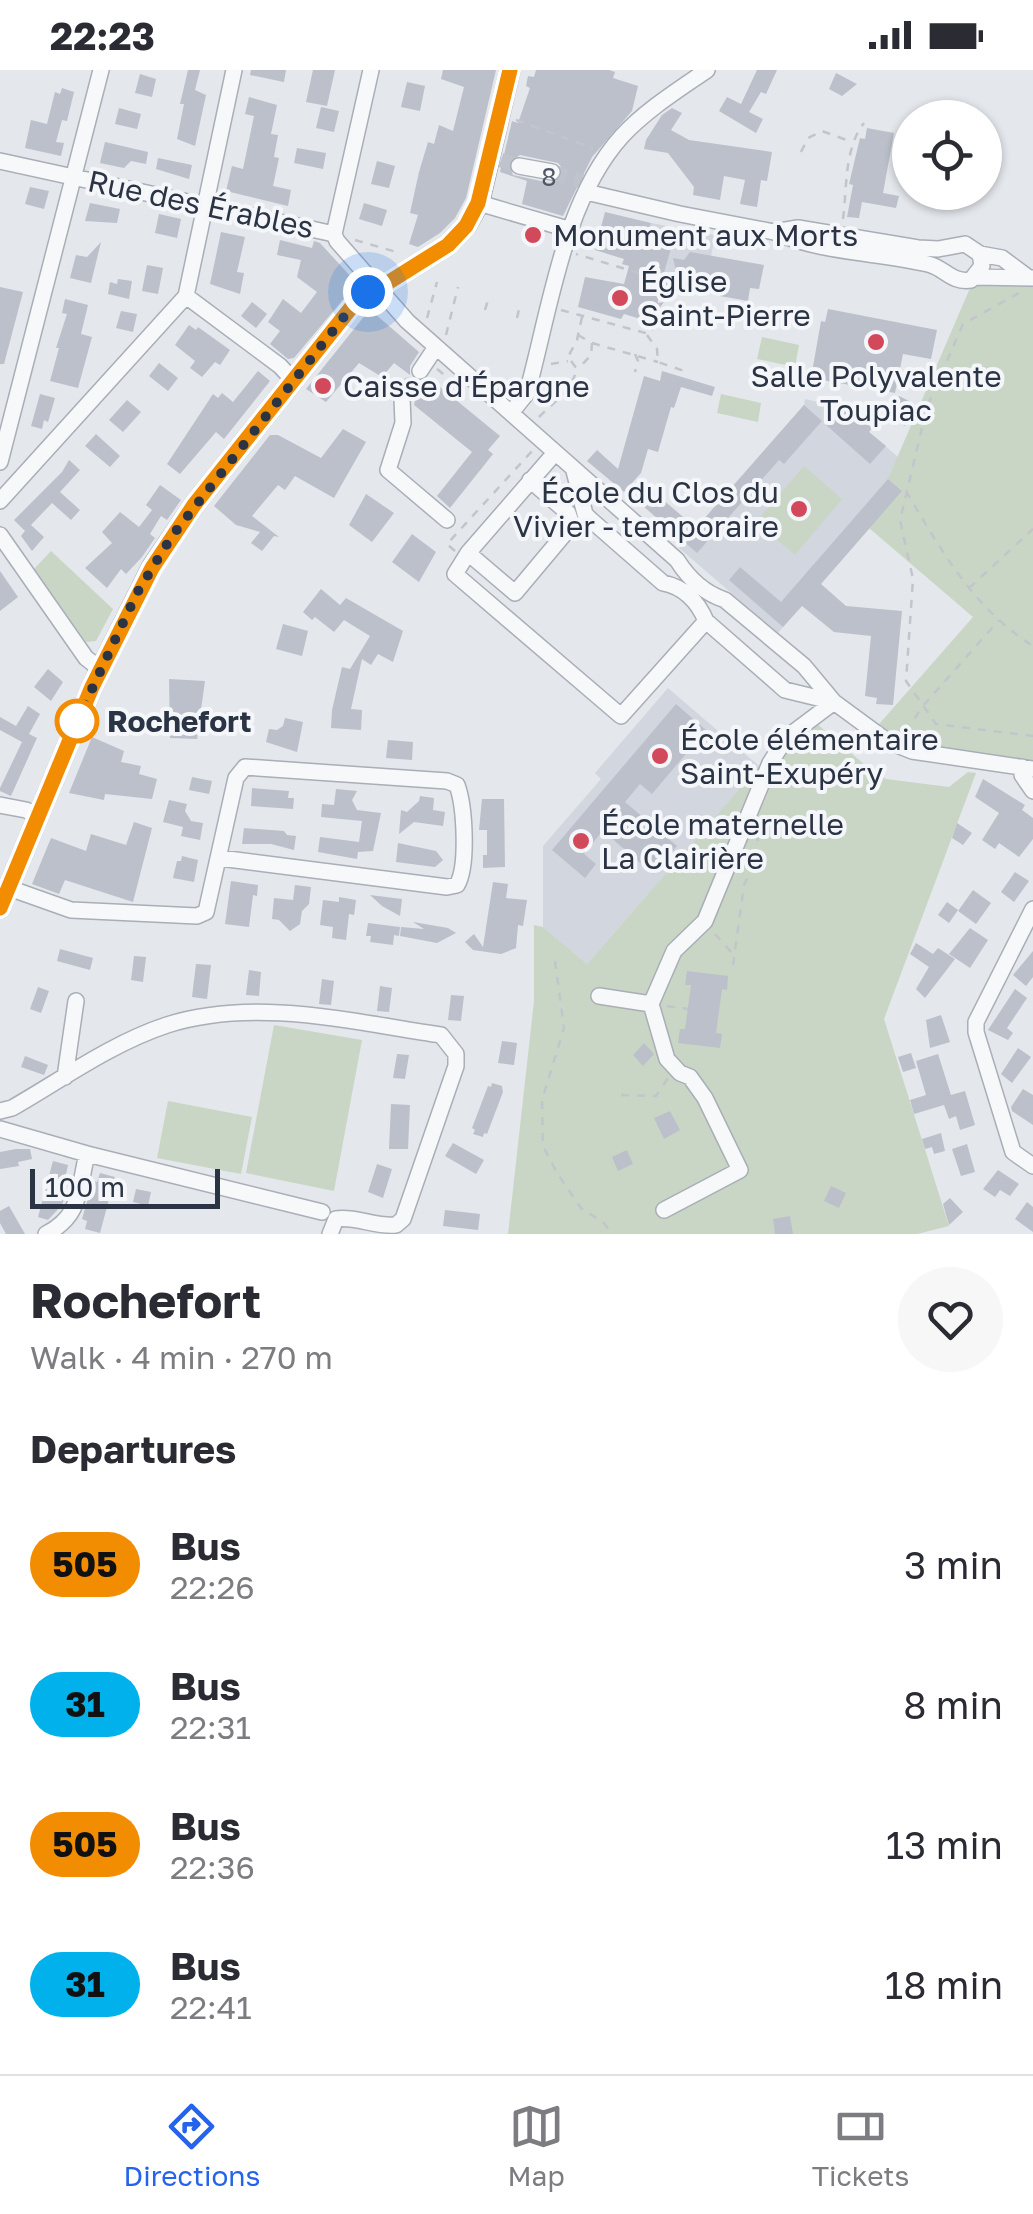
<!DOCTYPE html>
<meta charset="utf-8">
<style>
body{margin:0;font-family:"Golos Text",sans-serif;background:#f7f7f7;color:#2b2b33;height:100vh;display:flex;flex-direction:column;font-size:38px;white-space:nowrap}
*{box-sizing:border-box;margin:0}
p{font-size:32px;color:#7c7c81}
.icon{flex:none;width:55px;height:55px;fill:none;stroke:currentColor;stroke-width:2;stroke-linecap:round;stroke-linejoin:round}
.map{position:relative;height:1164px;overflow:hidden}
.drawer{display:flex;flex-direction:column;background:#fff;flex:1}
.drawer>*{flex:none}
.badge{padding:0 20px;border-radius:32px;font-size:35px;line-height:65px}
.controls{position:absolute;left:892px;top:30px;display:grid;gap:20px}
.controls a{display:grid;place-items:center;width:110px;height:110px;border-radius:50%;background:#fff;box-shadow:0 2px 8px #0004;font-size:50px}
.scale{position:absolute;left:30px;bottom:25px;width:190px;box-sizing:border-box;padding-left:10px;border:5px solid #2b3445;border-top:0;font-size:28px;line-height:35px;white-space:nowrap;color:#2b3445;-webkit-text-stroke:8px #f4f6f9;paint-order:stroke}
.you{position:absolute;width:50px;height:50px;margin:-25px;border:8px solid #fff;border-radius:50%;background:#1a73e8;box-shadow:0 0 0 15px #1a73e833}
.map>.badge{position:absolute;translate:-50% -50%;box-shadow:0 0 0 5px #fff}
h2{padding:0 30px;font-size:38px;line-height:90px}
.round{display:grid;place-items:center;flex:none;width:105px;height:105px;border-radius:52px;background:#f7f7f7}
.summary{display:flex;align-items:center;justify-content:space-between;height:170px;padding:0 30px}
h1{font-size:48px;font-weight:700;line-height:75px}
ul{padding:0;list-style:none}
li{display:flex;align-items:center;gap:30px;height:140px;padding:0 30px}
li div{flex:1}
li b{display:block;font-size:38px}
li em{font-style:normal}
li .badge{min-width:110px;font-weight:700;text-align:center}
.status{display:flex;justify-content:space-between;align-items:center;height:70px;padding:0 50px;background:#fff;direction:ltr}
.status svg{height:28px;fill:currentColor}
.tabs{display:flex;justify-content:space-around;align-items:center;height:140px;border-top:2px solid #e1e1e2;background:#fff;font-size:28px;color:#7c7c81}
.tabs a{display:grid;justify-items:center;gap:5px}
.tabs .on{color:#2563eb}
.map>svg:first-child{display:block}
</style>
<div class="status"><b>22:23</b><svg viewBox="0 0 49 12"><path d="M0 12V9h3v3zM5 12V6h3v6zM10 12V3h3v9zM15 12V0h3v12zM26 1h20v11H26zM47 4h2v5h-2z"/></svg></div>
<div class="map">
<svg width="1033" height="1164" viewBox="0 0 1033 1164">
<rect width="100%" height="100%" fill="#e4e7ec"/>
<path fill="#d2d6de" d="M651,153L715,165L707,209L698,211L692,219L680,217L678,208L639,197Z
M805,329L841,337L872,358L869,362L898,387L889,409L902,421L778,563L679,478L804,335Z
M668,618L759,696L587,894L543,857V776L601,709L595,703Z"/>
<path fill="#c9d6c5" d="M979,197L1033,203V699L912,681L873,661L973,547L869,458L902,421L888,409Z
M762,267L799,275L795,297L757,289Z
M721,324L761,333L758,352L717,343Z
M804,396L842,429L795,485L756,452Z
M51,481L113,539L96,571L86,572L34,499Z
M809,647L865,695L886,709L949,717L968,702L976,703L884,949L949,1156L917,1164H508L534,931V855L543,857L587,894L759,696Z
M274,955L362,970L334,1121L246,1103Z
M168,1031L252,1047L241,1104L157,1088Z"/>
<path fill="#bbc0ca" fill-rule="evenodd" d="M188,0H200L195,20L206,25L195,76L177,69L184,34H180Z
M251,0H286L284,12L250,5Z
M313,0H335L327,36L306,32Z
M443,0H496L466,128L455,148L440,163L418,177L409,174L418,145L410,143L419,102L428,72L434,74L439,55L453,61L464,17L441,9Z
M536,0H609L615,2L613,8L638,16L632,41L592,87L563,146L522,134L527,111L500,102L512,51L518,53L530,18L526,16L528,6L534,7ZM520,85L558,93L563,99L561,108L550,113L513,105L508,93Z
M757,0H777L766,24L761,22L749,42L763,49L756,63L719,41L727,27L741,34Z
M836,3L857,14L842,26L829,19Z
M140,4L156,9L152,27L135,23Z
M407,12L425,16L420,41L401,37Z
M62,18L74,22L67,51L62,50L56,72L64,73L61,86L25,78L31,50L47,54L55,22L60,24Z
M249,27L277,35L271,64L278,65L274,87L279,88L273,116L291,120L288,136L226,121L232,96L243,99L254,46L245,44Z
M321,37L339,41L334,62L316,58Z
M119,38L141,44L137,59L115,54Z
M672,38L682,43L671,60L689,70L772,82L767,111L761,110L757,137L740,134L745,110L724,106L720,130L693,125L694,117L668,83L644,79L646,70L662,45Z
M867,58L894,63L883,123L899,126L896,138L862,132L859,148L847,147L853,115L849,114L860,68L865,69Z
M105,72L148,82L146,94L131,91L124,98L100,93Z
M297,78L326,83L323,99L294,93Z
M158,88L192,95L189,109L156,99Z
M377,91L395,96L389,118L371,114Z
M30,117L49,121L44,139L25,134Z
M90,133L120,139L117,153L85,151Z
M364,133L387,140L382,156L359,149Z
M605,142L651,153L646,172L671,178L658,224V233L664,232L656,243H646L644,250L624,244L621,249L578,237L585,207L624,214L629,196L622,194L624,189L595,180Z
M159,144L181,149L177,168L155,163Z
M221,162L245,167L237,202L244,203L240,224L210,214Z
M280,170L312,178L314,171L320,173L352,208L351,220L294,288L288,289L270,274L280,261L268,252L283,229L301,243L317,222L297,207L301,190L277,185Z
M101,172L91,213L70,208L76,185L87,187Z
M690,182L764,195L759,219L750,218L748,231L714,225L716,215L706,213L699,211L692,219L680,217L673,188L684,190Z
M147,195L163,198L158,224L142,221Z
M118,209L132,211L129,229L108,224L110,212L117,214Z
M0,217L23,222L4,294H0Z
M65,229L88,235L81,264L92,267L78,318L50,311L59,278H56L67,244L62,243Z
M252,232L267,244L256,258L241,246Z
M828,239L937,260L931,289L903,284L895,323L811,308L821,251L825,252Z
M121,241L137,244L133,262L116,258Z
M374,243L419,282L410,296V305L394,293L382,307L359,293L326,332L306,319L366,244Z
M189,255L196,260L198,257L230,280L220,295L215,292L202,307L190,298L195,291L175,275Z
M159,293L178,308L168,321L149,306Z
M258,301L270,311L224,369L216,362L180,404L167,394L213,324L218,328L222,323L233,332Z
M662,301L715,317L712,326L681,317L674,338L671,337L658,382L648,379L641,403L624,422L587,391L597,380L618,399L644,306L660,311Z
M429,308L500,366L488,380L493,384L450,438L437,426L472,382L414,335L420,312Z
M40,324L55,328L48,352L44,350L42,359L31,356Z
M899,326L915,334L905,356L889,347Z
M127,330L141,342L123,362L109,350Z
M804,335L822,351L784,394L779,390L697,483L643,436L654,422L696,458Z
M841,337L858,352L861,349L872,358L869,362L886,376L870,394L825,354Z
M343,359L366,372L334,428L295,406L285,420L278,415L252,446L279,467L274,466L262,481L251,473L260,462L236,455L214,436L270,365H278L321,388Z
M96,364L120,386L110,397L85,376Z
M69,390L80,400L60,422L80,440L71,450L52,433L31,455L44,467L32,481L21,466L25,461L14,450L62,402Z
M888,409L902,421L821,514L846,536L902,541L893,635L876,634L877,628L865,626L871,566L834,562L802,536L783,557L729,510L740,497L781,532Z
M160,415L181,430L167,450L161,446L150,464L155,468L142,487L126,504L121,499L107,518L85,498L112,473L102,462L120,442L139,457L152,440L146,435Z
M366,424L394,443L372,472L349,455Z
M412,464L436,482L419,512L392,492Z
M0,501L18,527L0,541Z
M321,519L340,535L346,528L403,561L393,592L378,584L371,595L362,589L351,639L362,640L361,660L331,658L332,640L342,597L350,599L370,566L344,550L334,562L315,547L312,550L303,542Z
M283,554L308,561L302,586L276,579Z
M48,599L63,612L51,631L34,617Z
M169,609L205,611L197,669L170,668Z
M676,634L706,660L652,724L640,714L625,732L677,776L653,804L609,766L606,769L600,764L584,784L596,794L585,808L552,780Z
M28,636L40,644L29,664L37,668L11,726L0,721V718L22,672L0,660V647L16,656Z
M285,648L303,652L297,682L266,672L269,659L277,660L283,656Z
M92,667L124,681L121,692L141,696L139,704L157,709L152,729L105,724L104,730L69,723Z
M388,670L413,672L412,690L386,688Z
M192,707L212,711L209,724L189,720Z
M983,709L1025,735L1022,740L1033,748V769L1019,787L999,773L995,779L982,770L999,743L975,727Z
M252,718L289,721L288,728H294L293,739L251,736Z
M336,719L357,721L352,730L357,740L381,743L373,781L358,782L357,789L318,782L320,767L359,772L362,751L321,747L322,734L334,735Z
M420,726L434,728L433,740L445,742L443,756L414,752L399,764L401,740L407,742L419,731Z
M482,729H504L505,797L483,798V785H487V760H479Z
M169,730L187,734L185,741L191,751L203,753L200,770L181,766L183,757L163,752Z
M134,752L152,758L133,832L65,810L59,824L32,814L51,768L86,781L91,764L126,775Z
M957,753L972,763L963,775L952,768Z
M244,758L284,761L287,765L296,766L294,780L271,774H242Z
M398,773L436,781L443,790L435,797L396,792Z
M182,786L198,790L194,812L173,808L177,791H181Z
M1015,802L1029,811L1014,832L1001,822Z
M231,811L258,815L257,826L253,825L249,857L225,854Z
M493,812L508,814L506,828L527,830L523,856L518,855L516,878L501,884L473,880L465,872L474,864L483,877Z
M295,815L311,817L309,834L302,841L300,854L290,861L279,850L272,849L274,828L293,830Z
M973,820L991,833L976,854L958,841Z
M370,825L402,829L400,846L382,836Z
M339,827L356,830L354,845L349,844L346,870L332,868L333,857L320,855L323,830L339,832Z
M947,832L958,840L949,853L938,845Z
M413,852L448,858L456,863L437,873L400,866L401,857L424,859Z
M368,853L400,857L399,866L394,865L393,875L370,872L371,866H366Z
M970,858L988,870L970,898L949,884Z
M916,873L933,884L938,878L955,889L925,928L916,919L929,897L910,884Z
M60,879L93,888L90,900L57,891Z
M1033,881V907L1026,916L1013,905Z
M134,886L146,887L143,912L131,910Z
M196,894L211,895L207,929L192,927Z
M249,900L261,902L259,926L246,925Z
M687,901L728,906L727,920L722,919L716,963L722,964L720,978L678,973L680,959H685L691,915H685Z
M322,909L334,911L331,935L319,934Z
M380,916L392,918L389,942L377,941Z
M38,917L49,921L41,943L30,939Z
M1015,919L1027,928L1007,958L1013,963L1008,970L988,960Z
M451,925L464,926L461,951L448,950Z
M941,945L950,972L930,978L926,950Z
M502,971L517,973L514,995L498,993Z
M644,973L654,984L643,996L633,985Z
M1018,978L1031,987L1012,1013L1001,1004Z
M911,983L916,998L903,1002L898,987Z
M397,984L409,985L405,1009L393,1008Z
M938,984L951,1025L965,1021L975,1055L960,1060L956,1046L949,1049L944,1035L914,1044L910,1030L926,1025L916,991Z
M25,986L48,995L44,1005L21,997Z
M492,1013L502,1016L503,1022L487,1064L484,1063L483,1067L473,1064L475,1060L472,1058L488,1016L491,1017Z
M1023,1019L1033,1025V1055L1012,1041L1011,1037Z
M391,1034L410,1035L408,1079H389Z
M670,1041L680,1060L664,1069L654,1048Z
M941,1063L945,1081L934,1084L932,1077L925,1079L922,1069Z
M453,1073L484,1090L476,1104L445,1086Z
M967,1074L975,1102L961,1106L952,1079Z
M16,1079H30L32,1089L18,1092L19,1096L0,1099V1082Z
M627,1080L633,1094L618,1101L612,1087Z
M53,1091L68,1095L66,1104L71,1105L62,1135L48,1150L38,1147Z
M377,1094L392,1099L383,1128L368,1122Z
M998,1100L1019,1114L1010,1126L1000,1120L995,1127L983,1119Z
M100,1103L115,1107L100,1163L85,1159L87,1151L82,1149L93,1111L97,1112Z
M831,1116L846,1123L839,1138L824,1131Z
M136,1119L151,1122L148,1136L133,1132Z
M950,1128L963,1142L949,1155L943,1134Z
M1027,1132L1033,1137V1162L1015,1149Z
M9,1136L25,1164H6L0,1153V1141Z
M445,1140L480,1144L478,1160L443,1156Z
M790,1146L793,1164H775L773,1149Z"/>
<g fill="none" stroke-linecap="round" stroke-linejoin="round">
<path stroke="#bfc3cb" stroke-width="15" stroke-dasharray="15 8" stroke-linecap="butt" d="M501,90L519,96
M552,102L582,111"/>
<g stroke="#a9aeb7" stroke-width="18">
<path id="minor" d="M0,91L334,164L337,171L407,251L677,490C689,509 704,523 725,530L804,596L834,632L887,671L912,681L1033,699
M519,96L552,102
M586,122L680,144L774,162
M479,133L571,160
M798,158L918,178L938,179L965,174L980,184L982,196L971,210C951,213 945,198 928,194C877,182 822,183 774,162Z
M334,164L371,0
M980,184L1002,188L1029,208
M976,207L1033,208
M186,226L280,296L294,311
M420,301L436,277
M410,316L402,328L403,353L388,400L447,450
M511,343L527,323C550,241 563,131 622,66C646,40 678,20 707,0
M0,392L101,0
M574,401L585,444L591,450L663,513C684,517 698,532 706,551L785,620L830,631
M530,410L568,443L572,455L515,523L468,483L554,384
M0,431L186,226L234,0
M0,465L86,588L100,599
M468,483L455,504L621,646L706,551
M1022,697V705L1033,721
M0,735L26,740L38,746
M9,818L71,840L197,846L206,842L236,708L245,697L447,711L457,715C465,737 468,797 457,815L447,817L220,788
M1033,839L976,952V962L1013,1082L1033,1096
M599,926L651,934
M65,1007L76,931
M0,1041L12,1038C61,1010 112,973 167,955C255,927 352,952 441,965L456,984V996L403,1149L396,1155
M0,1059L87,1084L322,1142
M664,1140L740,1100L705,1028L690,1007L680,1003L667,989L651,934L674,881L705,851L770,693L786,668L834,632
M46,1164C81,1146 78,1121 87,1084
M330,1164L336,1149C356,1146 375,1157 396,1155"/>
</g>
<g stroke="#a3abb8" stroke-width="22">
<path id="major" d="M0,838L92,617L152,497L194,435L354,234L448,175L466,156L479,133L510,0"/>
</g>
<path stroke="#c2c5cb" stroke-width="2.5" stroke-dasharray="8 8" stroke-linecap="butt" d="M516,50L593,78
M801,82L808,68L822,61L852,72
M843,149C847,119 844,78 864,53
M355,170L400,183
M1019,223L963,254L927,337L900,450L913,509L906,611L936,654L1033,666
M485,240L489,226
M561,240L649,264C660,250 664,233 668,216L665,211L576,184
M427,248L437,212
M517,248L520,234
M446,265L458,217
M578,265L592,273L591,285L579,298
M647,265L657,279L658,292L690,303
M592,273L658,292
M635,284L638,291L635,302
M551,294L568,291
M437,299L454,313
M539,347C554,332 571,321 577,299L568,287L577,270L582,247
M906,421C941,480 973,538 1033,576
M455,481L447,474L533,380
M969,518L1033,459
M906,662L922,637L999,550
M715,864L733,884
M555,891L564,958L542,1030L543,1076L557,1103L581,1138L604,1153L612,1164
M733,895L744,815L759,782L757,766
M667,936L688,939
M621,1025L656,1026L668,1008"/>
<use href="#minor" stroke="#f7f8fa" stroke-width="15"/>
<use href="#major" stroke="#fff" stroke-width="20"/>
</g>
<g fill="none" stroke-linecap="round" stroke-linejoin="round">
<g stroke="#fff" stroke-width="22">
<path id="line" d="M0,838L92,617L152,498L194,435L354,234L448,175L466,156L478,133L510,0"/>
</g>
<use href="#line" stroke="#f28c00" stroke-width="15"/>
<path stroke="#2b3445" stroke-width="10" stroke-dasharray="0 18" d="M77,651L137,523L172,466L354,234L368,222"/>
</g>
<g fill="#d1495b" stroke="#f4f6f9" stroke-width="4">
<circle cx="533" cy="165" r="10"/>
<circle cx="620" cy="228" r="10"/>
<circle cx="876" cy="272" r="10"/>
<circle cx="323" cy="316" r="10"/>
<circle cx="799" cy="439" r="10"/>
<circle cx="660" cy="686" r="10"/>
<circle cx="581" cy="771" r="10"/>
</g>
<circle fill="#fff" stroke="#f28c00" stroke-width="5" cx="77" cy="651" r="20"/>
<g text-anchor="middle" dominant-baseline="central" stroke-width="8" stroke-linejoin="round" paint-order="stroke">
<g font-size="25" fill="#4f5766">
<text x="549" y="106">8</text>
</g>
<g font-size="30" fill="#2b3445" stroke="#f4f6f9">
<text transform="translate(201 134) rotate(12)">Rue des Érables</text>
</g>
<g font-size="30" fill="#2b3445" stroke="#f4f6f9" text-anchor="start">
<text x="553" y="165">Monument aux Morts</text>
<text x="640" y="211">Église<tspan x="640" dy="34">Saint-Pierre</tspan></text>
<text x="876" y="306" text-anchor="middle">Salle Polyvalente<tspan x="876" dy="34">Toupiac</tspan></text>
<text x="343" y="316">Caisse d'Épargne</text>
<text x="779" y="422" text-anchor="end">École du Clos du<tspan x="779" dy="34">Vivier - temporaire</tspan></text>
<text x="680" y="669">École élémentaire<tspan x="680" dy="34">Saint-Exupéry</tspan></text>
<text x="601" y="754">École maternelle<tspan x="601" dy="34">La Clairière</tspan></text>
</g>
<g font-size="30" font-weight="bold" fill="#2b3445" stroke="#f4f6f9" text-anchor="start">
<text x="107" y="651">Rochefort</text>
</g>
</g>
</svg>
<div class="controls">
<a><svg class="icon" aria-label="locate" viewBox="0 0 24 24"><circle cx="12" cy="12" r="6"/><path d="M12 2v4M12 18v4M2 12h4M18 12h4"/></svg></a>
</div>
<div class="scale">100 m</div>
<div class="you" style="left:368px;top:222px"></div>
</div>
<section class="drawer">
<div class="summary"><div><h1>Rochefort</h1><p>Walk · 4 min · 270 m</p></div><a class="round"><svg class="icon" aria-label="heart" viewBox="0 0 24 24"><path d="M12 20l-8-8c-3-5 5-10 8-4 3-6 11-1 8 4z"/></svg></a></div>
<h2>Departures</h2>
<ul>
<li><span class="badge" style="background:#f28c00;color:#111">505</span><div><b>Bus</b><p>22:26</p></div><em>3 min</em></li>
<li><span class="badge" style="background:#00b1eb;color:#111">31</span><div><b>Bus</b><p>22:31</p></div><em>8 min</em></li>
<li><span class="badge" style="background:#f28c00;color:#111">505</span><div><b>Bus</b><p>22:36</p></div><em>13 min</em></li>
<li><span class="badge" style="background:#00b1eb;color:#111">31</span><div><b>Bus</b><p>22:41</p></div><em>18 min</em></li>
</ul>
</section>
<nav class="tabs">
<a class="on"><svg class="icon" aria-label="directions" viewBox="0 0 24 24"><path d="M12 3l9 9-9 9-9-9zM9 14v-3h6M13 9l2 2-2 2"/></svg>Directions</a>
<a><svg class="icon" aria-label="map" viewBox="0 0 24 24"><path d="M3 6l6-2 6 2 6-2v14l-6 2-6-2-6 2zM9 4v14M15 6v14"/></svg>Map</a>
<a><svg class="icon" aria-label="tickets" viewBox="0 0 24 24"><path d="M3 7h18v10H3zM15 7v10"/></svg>Tickets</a>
</nav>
